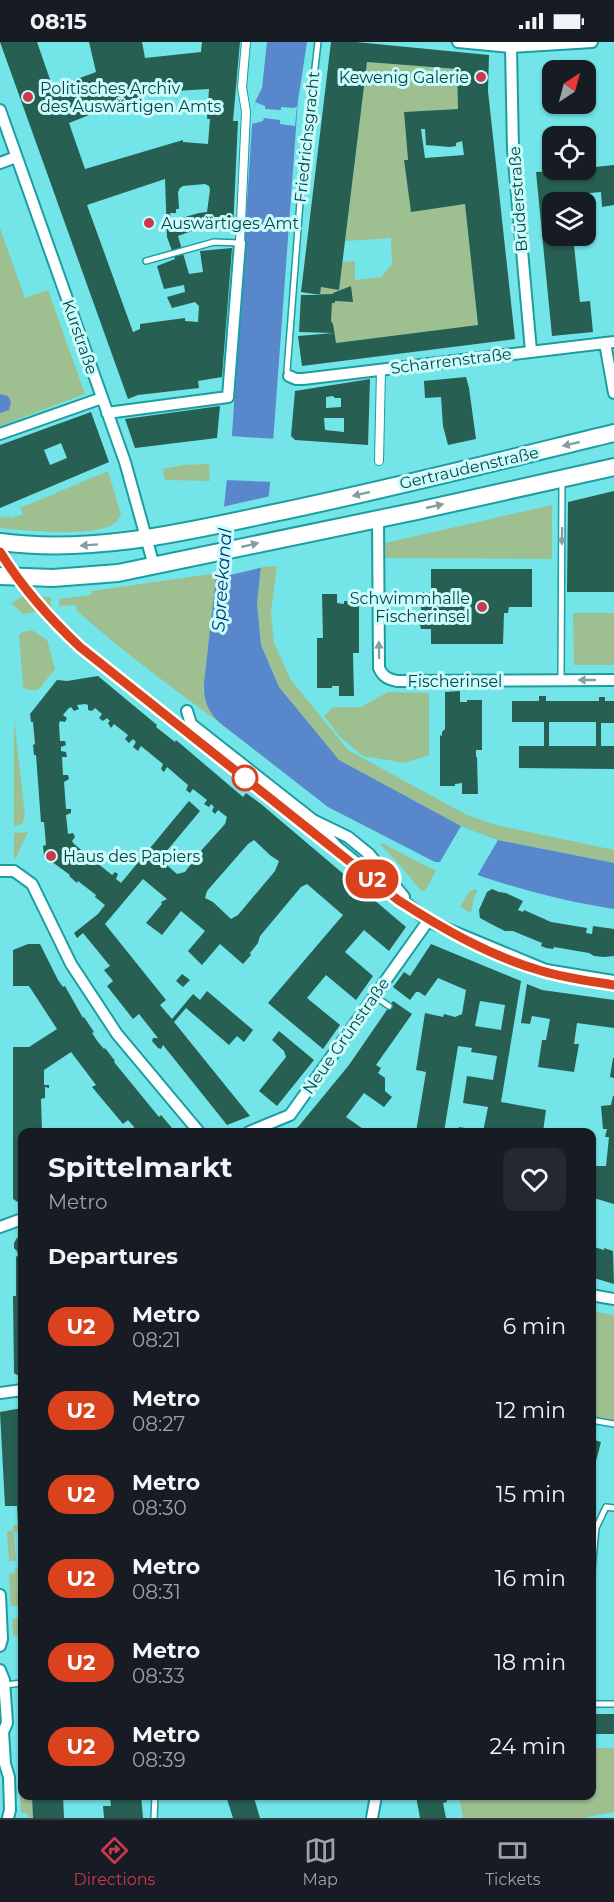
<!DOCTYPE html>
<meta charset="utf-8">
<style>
body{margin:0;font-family:Montserrat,sans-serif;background:#242831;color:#f1f3f6;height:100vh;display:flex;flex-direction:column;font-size:22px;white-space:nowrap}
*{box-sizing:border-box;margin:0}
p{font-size:20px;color:#9ea1a6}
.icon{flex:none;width:33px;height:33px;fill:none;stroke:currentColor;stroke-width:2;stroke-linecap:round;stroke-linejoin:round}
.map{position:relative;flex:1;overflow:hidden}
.side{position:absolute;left:18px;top:1086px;width:578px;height:672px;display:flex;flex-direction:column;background:#171b24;border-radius:12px;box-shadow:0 2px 4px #0004}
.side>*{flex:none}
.badge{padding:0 12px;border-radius:20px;font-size:21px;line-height:39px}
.needle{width:39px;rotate:36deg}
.tools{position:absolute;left:542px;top:18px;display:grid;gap:12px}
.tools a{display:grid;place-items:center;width:54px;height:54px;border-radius:12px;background:#171b24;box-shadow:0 2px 4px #0004;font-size:30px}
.map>.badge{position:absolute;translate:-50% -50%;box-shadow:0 0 0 3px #fff}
h2{padding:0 30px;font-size:22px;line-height:54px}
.round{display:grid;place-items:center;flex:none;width:63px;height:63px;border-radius:12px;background:#242831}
.head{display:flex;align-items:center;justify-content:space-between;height:102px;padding:0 30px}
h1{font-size:28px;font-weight:700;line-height:45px}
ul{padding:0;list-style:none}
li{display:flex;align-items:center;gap:18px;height:84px;padding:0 30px}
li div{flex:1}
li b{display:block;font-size:22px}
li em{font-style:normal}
li .badge{min-width:66px;font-weight:700;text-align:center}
.status{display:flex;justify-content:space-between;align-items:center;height:42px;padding:0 30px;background:#171b24;direction:ltr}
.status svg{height:16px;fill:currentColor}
.tabs{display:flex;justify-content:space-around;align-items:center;height:84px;border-top:2px solid #363941;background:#171b24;font-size:16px;color:#9ea1a6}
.tabs a{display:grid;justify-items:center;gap:3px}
.tabs .active{color:#ca394d}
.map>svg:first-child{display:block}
</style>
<div class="status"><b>08:15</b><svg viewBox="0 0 49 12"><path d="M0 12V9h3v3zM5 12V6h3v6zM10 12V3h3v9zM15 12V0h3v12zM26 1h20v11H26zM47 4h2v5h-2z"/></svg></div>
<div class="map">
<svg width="614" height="1776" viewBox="0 0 614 1776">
<rect width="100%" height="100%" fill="#73e5e8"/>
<path fill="#9ec091" d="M367,20L457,27L458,67L404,70L408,118L404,119L411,169L465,162L478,283L336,301L331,279L332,261L335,259L352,260L351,245L333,251V252L320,253L321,245L339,247L342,220L355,219V238L381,235L392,222L391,196L345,199Z
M0,186L25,256L48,248L85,352L0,384Z
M209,422L210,439L166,438L164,435L163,427L182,423Z
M108,429L121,472C119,477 117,480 112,483C90,495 26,489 0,486V475L3,474L4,476L10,474L12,476L23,472L20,466Z
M552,463V517L385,516V501Z
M277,524L271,571L274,601L291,638L348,708L467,773L496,783L614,808V821L498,798L461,784L338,718L279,645L261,603L257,561L261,525Z
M217,531L203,649L215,677L220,681C171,645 122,609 77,569L76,563L59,564V557L91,553L92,549Z
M22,555H51V567L23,572L11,561Z
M573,571H614V623H574Z
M32,588L47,598L55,627L38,648H28L23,645L19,593L22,590Z
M388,650L429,651V713L405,721L363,714L340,695L324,674L333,665H361Z
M14,676L25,774L22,782L14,784Z
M28,790L16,816L14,817V791Z
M382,801L436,829L425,849H421L399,822L380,802Z
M475,847L478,849L474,855L471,871L460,865L469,850Z
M591,1269L614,1273V1379L591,1375Z
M13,1483H18V1490H14L16,1519H9L7,1490L13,1488Z
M15,1526H20V1532H17L19,1564H11L9,1532L15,1530Z
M18,1571H22V1593L13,1594L12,1577L18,1575Z
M591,1706H614V1770L582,1776H463L459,1754H591Z
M19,1738H22V1754H32L33,1775H28L27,1771L21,1770Z"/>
<path fill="#5987cb" d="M267,0H307L298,59L270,442L257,561L261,603L279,645L339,718L461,784L498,798L614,821V867C555,858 496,841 441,820H435L328,765L220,681C208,670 203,657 204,641L232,393L252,84L255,60L262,46Z
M0,352L8,354L11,360L9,368L0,371Z"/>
<path fill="#73e5e8" d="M255,60L265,64V67L281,68V65L294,66L297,64L295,84L280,82V78L264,76L263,79L252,82Z
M229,394L276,397L273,440L225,438Z
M271,454L264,525L213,537L222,465Z
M461,784L498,798L477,834L440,820Z"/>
<path fill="#275f53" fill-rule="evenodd" d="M0,0H37L53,46L96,30L89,0H142L145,16L201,10L202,0H240L233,79H238L233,188L200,186L178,194L189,232L203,230L200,209L232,206L222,335L198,339L199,346L138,353L128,357ZM209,47L207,77H210L208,102L183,100V98L85,127L69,81L122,60L157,50ZM165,137L167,195L175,217L157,224L164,247L184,243L185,250L167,255L172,266L195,260L199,264L198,280L185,279V276L140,282V287L133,290L87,163ZM205,142L209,144L210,148L207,170L199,171L171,179L170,171H176V167H179L178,150L180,146L183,144Z
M331,0H356L489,13L488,49L515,297L302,324L298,294L334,291L299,290L301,253L333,252V251L351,244L353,260L335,259V261H332L331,279L333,282L336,301L478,283L465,162L411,170L404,118H408L404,70L458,67L457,27L367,20L339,248L321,245L320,253L301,250ZM421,87H425L426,103L450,105L456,104V101L462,99L464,113L425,116Z
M614,123V163L602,165L601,150L569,153L570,160H552V194H573L580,260L590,259L593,290L552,294L536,130L585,128V126Z
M466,335L469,346L476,397L448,403L443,384L441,355L425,356L424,339Z
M370,337L368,403L295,398L291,394L295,349ZM333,354L335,356H341V365L326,366V355ZM324,376H344V390L325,388Z
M220,364L217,396L135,406L125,377Z
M91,370L109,420L0,466V403ZM61,401L67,416L50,423L44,408Z
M614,449V550H567L568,460Z
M431,527H532V565H509L508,571H504L503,602H431V587H421L420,583L422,550H431Z
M322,552H337V561L344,562V559L359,560V611H353L354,654H339V644H332V646H317V596H323Z
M98,634L157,683L156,685L175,700L176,698L243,755L246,751L261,762L406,885L389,909L364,888L345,910L373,934L356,958L326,933L307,956L340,983L323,1007L268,961L343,873L307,842L301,845L260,894L258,901L250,911L251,913L243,922L220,902L202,923L188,909L205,889L181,869L162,893L146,881L162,862L161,860L167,857L143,837L105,882L166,958L160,963L172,977L193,952L200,958L207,949L253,988L244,1000L237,994L229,1003L186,966L174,980L250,1074L227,1083L163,1003L161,1007L158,1006L152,999L153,996H158L139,972L133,977L107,944L113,939L104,928L110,924L83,891L77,896L74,891L98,872L105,863L95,855L96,853L78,839L77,841L69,834L70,833L44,814L43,804L46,803L44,780H41L36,713H34L33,703L35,702L33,680H31L30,672L57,638L67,639ZM85,662L88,663V668L92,669L95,666L102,672L99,676L103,679L107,676L110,679L108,681L111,686L114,682L128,693L125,697L129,701L133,697L136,700L133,705L138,709L141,704L163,722L161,727L164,730L167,725L188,743L186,748L190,751L193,747L207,758L204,762L209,765L211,762L214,765L212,769L215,772L218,768L227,775L225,782L199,811L185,830L177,832L160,817L200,769L189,759L121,841L116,837L118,832L115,830L112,833L91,816L93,811L89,809L86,812L74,802L72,799L75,795L73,791L68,792L66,773L71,771V767H66L64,740L69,737L68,733H63L62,715H67L66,710L61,709V705L66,703L65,699H60L59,682L60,679L65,680L67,676L63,673L68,667L71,665L74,669L79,667L77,663ZM254,798L271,814L279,819L275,829L238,873L231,877L213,860L205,856L207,849L248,802Z
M460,649V660H467V658H482V708H476V715H477L478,752H462V741L455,742V744H440V693L442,694V690L445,687V650Z
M539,654H546V659H599V655H605V659H614V681H601V704H614V727L519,726V704H544V680H512V659H539ZM549,680H596V704H549Z
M492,847L499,850L506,851L523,859L518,868L523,870L524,868L551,880L587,886L586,891L592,892L593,884L614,887V914L604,915L594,914L589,911L554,905L553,907L546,906L541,904L542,901L513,889H505L493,883L480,876L479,868L487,850Z
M28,902H40L58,938L63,945L65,944L83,976L84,975L94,990L92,991L98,1000L104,1007L105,1006L115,1019L114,1020L159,1075L161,1073L172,1086L169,1088L172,1090H133L134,1085L128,1078L123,1082L92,1045L96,1043L71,1010L44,1028V1043H49V1046L45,1045V1056L41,1057L42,1090H22V1162H21L13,1157V1005H29L57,987L29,944H13V908Z
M431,902L521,939L501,1060L546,1068L543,1090H483L488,1065L463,1061L467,1034L493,1038L497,1014L471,1010L472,1006L458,1004L444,1090H416L426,1030L416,1028L425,971L443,975L444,972L455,975L462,972L466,948L438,936L425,954L419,950H416L410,958L393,945L404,930L410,934ZM480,959L505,963L501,988L475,984Z
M182,932L190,938L183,945L176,939Z
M527,942L542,948L614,958V986L577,981L574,1002H579L574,1030L538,1025L542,998H546L550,977L532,974L530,982L521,981Z
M393,959L412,972L376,1023L381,1026L378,1031L385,1036V1049L392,1055L384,1065L364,1051L346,1075L366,1089L289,1090L298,1085L349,1023Z
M279,989L314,1018L277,1064L259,1049L286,1015L284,1009L272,998Z
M613,1016H614V1036L610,1035Z
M613,1054H614V1162L597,1157L591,1158V1122H593V1124H606L609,1095H605L607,1087H603L601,1064L611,1063Z
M459,1085L483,1089V1090H458Z
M22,1194V1332L17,1333L14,1331L13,1254H16V1215L18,1213L17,1209L14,1206V1201L17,1196Z
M591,1204L604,1208V1206L613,1209L614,1242L594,1236V1234L591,1233Z
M22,1366V1540H21L17,1464H5L0,1370Z
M591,1397L601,1400L596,1419L591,1418Z
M596,1672H614V1692H596Z
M32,1754H63L64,1776H33Z
M110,1754H141L143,1776H104L103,1764H111Z
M226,1754H261L254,1756L260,1776H233Z
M416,1754H446L447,1760L443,1761L446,1776H420Z"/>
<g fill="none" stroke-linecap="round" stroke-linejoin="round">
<g stroke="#1a9ea2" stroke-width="8">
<path id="service" d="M146,219L214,200L240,201
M289,334L287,329L301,147L318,0
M561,638L562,440
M374,954L389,964
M591,1378L614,1382
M591,1538L596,1486L606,1465L614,1466
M5,1643L22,1641
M591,1662H614
M154,1776L155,1754"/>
</g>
<g stroke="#1a9ea2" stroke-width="10">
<path id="pedestrian" d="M240,201L246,70L242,45L246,0
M379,419L381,328"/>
</g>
<g stroke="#1a9ea2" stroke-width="14">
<path id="minor" d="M458,0L511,5L592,0
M511,5L513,108L531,309
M0,68L125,420L154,524
M0,121L16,115
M605,301L614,351
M289,334L296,337H303L614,300
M107,371L228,355L240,201
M0,392L102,356
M378,477L379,626C383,635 388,637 397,639L614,638
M187,669L191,682L313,778L348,795L369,812L404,855
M313,778L337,805L428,879L546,928L614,939
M0,829H14L32,842L71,922L117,992L199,1090
M249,1090L290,1073L428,879
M0,1185L22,1177
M591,1253L614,1257
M0,1351L22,1348
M0,1553L2,1597L0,1604
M0,1628L4,1638L7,1681L3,1690L5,1722L9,1735L10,1768L8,1776
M372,1776L376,1754"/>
</g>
<g stroke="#1a9ea2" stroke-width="20">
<path id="primary" d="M0,500C91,512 181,491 269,472C385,448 499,419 614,391
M0,534L53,536L118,531L417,469L614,425"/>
</g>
<use href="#service" stroke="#fff" stroke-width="5"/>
<use href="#pedestrian" stroke="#fff" stroke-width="8"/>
<use href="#minor" stroke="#fff" stroke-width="10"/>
<use href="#primary" stroke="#fff" stroke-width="16"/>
</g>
<defs><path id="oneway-solid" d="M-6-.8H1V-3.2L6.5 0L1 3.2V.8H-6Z" transform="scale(1.5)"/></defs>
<g fill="#859fa0">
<use href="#oneway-solid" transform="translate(571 402) rotate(167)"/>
<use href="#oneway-solid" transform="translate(361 452) rotate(167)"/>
<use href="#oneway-solid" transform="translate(435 464) rotate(-13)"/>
<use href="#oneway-solid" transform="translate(562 494) rotate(91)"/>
<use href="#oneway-solid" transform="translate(89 503) rotate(176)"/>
<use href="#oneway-solid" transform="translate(250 503) rotate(-13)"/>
<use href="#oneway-solid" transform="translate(379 608) rotate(-91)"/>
<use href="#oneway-solid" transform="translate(587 638) rotate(180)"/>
</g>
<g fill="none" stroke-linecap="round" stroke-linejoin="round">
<g stroke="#fff" stroke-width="14">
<path id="line" d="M0,510C23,547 49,576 80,605L398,858C443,887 490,914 542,929C565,936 590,939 614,943"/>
</g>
<use href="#line" stroke="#da421e" stroke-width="9"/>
</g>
<g fill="#ca394d" stroke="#c9fcfd" stroke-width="2">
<circle cx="481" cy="35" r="6"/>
<circle cx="28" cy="55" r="6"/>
<circle cx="149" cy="181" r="6"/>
<circle cx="482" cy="565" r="6"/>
<circle cx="51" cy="814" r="6"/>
</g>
<circle fill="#fff" stroke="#da421e" stroke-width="3" cx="245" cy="736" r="12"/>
<g text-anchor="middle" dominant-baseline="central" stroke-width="6" stroke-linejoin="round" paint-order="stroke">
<g font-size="16" fill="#0b3f40" stroke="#c9fcfd" text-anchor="start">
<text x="469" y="35" text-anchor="end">Kewenig Galerie</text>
<text x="40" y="46">Politisches Archiv<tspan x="40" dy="18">des Auswärtigen Amts</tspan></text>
<text x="161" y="181">Auswärtiges Amt</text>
<text x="470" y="556" text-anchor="end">Schwimmhalle<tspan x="470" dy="18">Fischerinsel</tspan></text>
<text x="63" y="814">Haus des Papiers</text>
</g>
<g font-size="16" fill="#0b3f40" stroke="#c9fcfd">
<text transform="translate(307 95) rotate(-84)">Friedrichsgracht</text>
<text transform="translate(518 157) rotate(-94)">Brüderstraße</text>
<text transform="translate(80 295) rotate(71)">Kurstraße</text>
<text transform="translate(451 319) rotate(-7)">Scharrenstraße</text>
<text transform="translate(469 426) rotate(-13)">Gertraudenstraße</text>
<text x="455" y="639">Fischerinsel</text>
<text transform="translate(346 994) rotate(-55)">Neue Grünstraße</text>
</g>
<g font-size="18" font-style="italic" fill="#073673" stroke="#c9fcfd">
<text transform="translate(222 538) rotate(-86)">Spreekanal</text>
</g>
</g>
</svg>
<div class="tools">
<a><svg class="needle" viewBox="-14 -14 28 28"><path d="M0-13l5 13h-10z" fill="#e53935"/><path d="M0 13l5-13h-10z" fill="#9ea1a6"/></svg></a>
<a><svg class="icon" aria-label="locate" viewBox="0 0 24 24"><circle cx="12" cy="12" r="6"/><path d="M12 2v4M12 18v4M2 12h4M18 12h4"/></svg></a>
<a><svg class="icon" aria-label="layers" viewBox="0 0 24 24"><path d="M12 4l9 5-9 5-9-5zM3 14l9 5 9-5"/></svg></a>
</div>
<b class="badge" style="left:372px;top:837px;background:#da421e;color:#fff">U2</b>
<section class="side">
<div class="head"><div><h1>Spittelmarkt</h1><p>Metro</p></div><a class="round"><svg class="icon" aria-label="heart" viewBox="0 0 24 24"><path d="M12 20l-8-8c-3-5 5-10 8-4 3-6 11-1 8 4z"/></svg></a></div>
<h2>Departures</h2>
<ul>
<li><span class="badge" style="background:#da421e;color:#fff">U2</span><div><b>Metro</b><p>08:21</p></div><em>6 min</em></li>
<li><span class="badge" style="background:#da421e;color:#fff">U2</span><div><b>Metro</b><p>08:27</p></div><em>12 min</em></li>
<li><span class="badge" style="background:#da421e;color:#fff">U2</span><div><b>Metro</b><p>08:30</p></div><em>15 min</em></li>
<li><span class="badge" style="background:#da421e;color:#fff">U2</span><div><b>Metro</b><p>08:31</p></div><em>16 min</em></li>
<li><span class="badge" style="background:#da421e;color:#fff">U2</span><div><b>Metro</b><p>08:33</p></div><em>18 min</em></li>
<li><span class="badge" style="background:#da421e;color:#fff">U2</span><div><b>Metro</b><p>08:39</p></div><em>24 min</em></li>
</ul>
</section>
</div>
<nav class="tabs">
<a class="active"><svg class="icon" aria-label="directions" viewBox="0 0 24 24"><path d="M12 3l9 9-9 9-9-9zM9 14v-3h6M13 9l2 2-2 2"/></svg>Directions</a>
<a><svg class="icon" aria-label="map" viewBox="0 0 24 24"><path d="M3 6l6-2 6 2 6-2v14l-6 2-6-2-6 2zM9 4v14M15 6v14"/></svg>Map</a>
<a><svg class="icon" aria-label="tickets" viewBox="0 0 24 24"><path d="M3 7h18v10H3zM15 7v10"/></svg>Tickets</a>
</nav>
